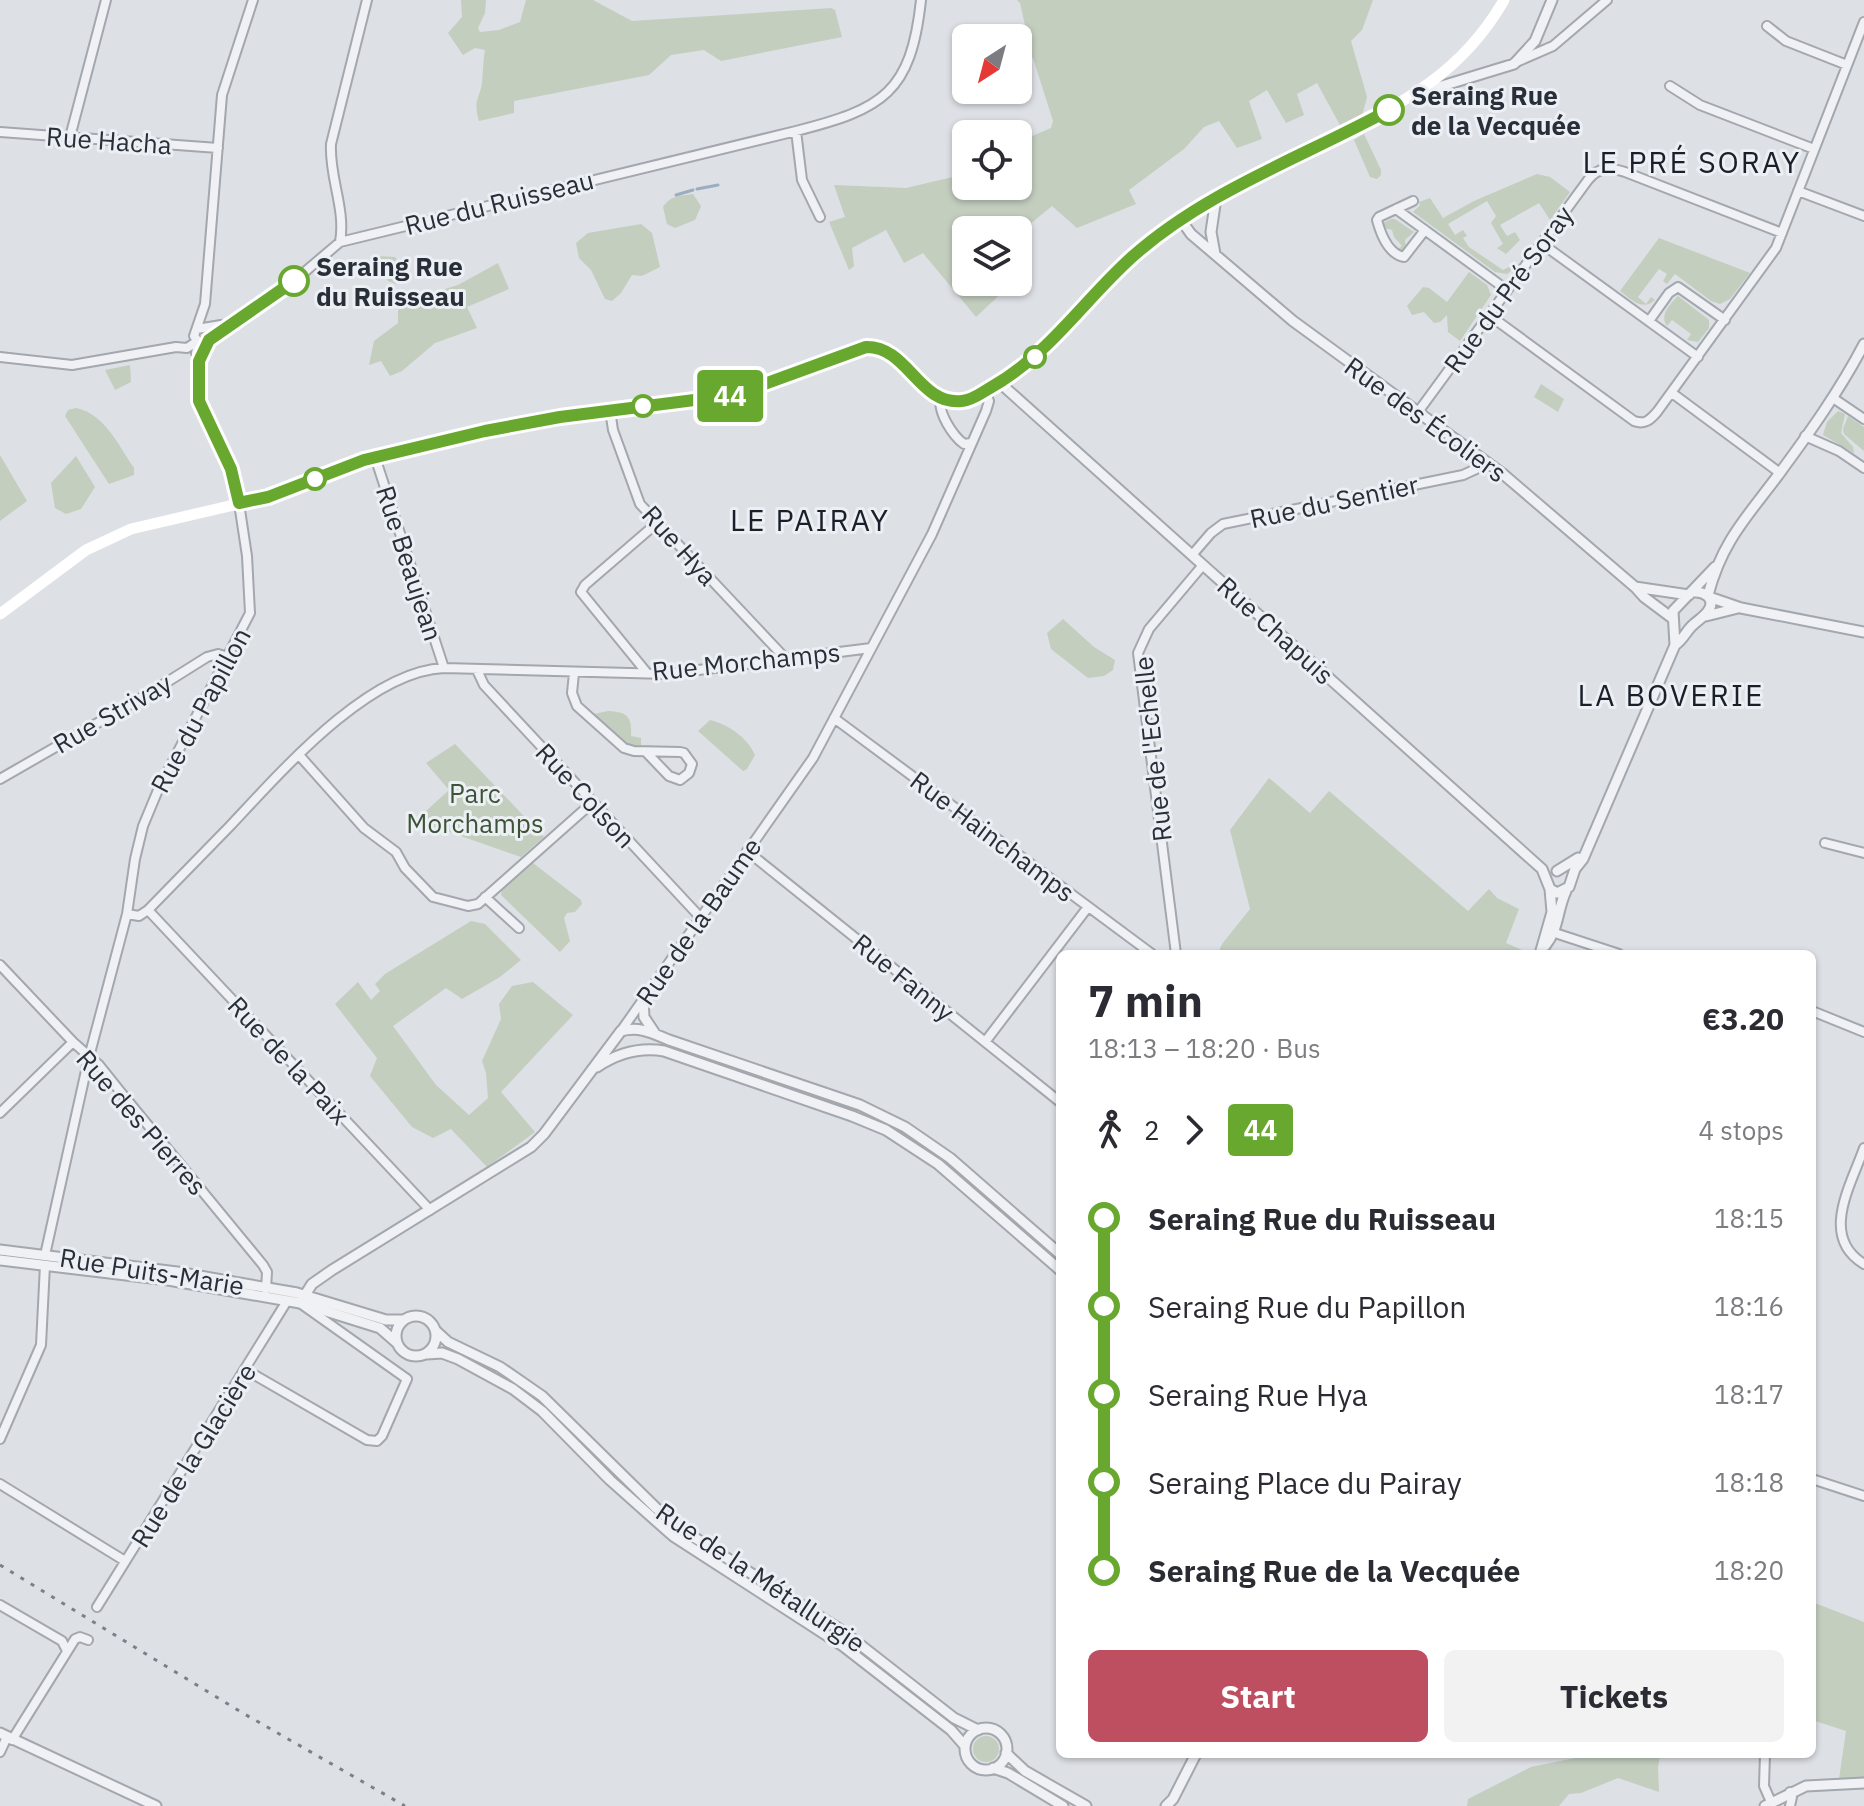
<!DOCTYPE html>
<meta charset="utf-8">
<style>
body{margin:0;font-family:"IBM Plex Sans",sans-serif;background:#f2f2f3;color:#2b2b33;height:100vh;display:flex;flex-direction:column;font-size:30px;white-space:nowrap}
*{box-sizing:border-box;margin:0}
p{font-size:26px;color:#7c7c81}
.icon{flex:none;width:44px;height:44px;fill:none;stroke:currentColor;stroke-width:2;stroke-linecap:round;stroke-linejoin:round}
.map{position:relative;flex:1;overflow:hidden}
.sheet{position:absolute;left:1056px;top:950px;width:760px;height:808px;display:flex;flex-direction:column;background:#fff;border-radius:12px;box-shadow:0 2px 6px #0004}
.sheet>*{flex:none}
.badge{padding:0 16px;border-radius:6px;font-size:28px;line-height:52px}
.needle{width:52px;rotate:216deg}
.controls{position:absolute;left:952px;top:24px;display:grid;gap:16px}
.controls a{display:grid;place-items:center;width:80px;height:80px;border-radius:12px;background:#fff;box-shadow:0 2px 6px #0004;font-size:40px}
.map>.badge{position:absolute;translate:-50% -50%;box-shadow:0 0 0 4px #fff}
.legs{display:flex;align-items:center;gap:12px;height:88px;padding:0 32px;font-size:26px}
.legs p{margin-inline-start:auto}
.head{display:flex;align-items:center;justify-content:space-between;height:136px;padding:0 32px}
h1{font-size:44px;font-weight:700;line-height:60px}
.cta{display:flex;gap:16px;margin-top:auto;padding:16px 32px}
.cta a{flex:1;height:92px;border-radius:12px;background:#bd4f60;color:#fff;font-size:32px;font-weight:700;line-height:92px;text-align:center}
.cta a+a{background:#f2f2f3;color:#2b2b33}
ul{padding:0 32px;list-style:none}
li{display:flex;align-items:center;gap:28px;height:88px;font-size:30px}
li i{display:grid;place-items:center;width:12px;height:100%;margin:0 10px;background:currentColor}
li i::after{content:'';width:20px;height:20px;margin:-10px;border:6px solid;border-radius:50%;background:#fff}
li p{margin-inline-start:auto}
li:first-child i{background:linear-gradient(#0000 50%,currentColor 0)}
li:last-child i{background:linear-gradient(currentColor 50%,#0000 0)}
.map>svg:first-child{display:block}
</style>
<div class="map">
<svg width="1864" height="1806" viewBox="0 0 1864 1806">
<rect width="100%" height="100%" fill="#dde0e5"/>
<path fill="#c3cebf" d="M461,0H486L485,13L478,28L480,32L499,30L520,22L526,0H593L632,21L831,8L835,10L842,37L721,61L704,50L671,55L649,75L514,101V113L479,121C473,99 479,101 482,83C483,72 483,61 485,50L475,48L463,55L448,33L462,17Z
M1017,0H1373L1362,30L1351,41L1367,97L1362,116L1341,127L1317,83L1297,94L1304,115L1286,123L1267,90L1249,101L1262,139L1237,148L1219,121L1204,127L1184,149L1129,190L1136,204L1077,228L1052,206L1018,234V230H966V282L1011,284L976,317L923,253L904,263L886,230L852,248L854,266L849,270L829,222L845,217L834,185L906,188L957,176L966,166V186H1018V142L1051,128L1053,121L1033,58L1018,54V42L1029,43L1020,3Z
M1364,134L1381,170V175L1377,179L1370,177L1354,140Z
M1537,174L1550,177L1570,192L1550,220L1539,203L1500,225L1507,236L1515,232L1520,240L1506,254L1497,248L1503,244L1491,223L1496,216L1487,201L1448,224L1455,235L1463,230L1467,236L1463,238L1469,247L1503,270L1509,267L1513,269L1507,274L1495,272L1413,212L1420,205L1419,202L1430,198L1443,218L1474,201Z
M693,194L701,206L695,220L675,228L667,224L663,207C671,195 680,196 693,194Z
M1391,219H1395L1414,232L1405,240L1406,249L1404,253L1396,250L1402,246L1394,237L1392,230L1381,227V224Z
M641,224L652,233L660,267L642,276L632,275L621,293L612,301L605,299L591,270L579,258L576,243L588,233Z
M1659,238L1750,273L1730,299L1720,304L1711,301L1675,274L1667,284L1663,281L1667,274L1659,269L1638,297L1646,304L1651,297L1655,300C1642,312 1631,299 1620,291Z
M377,256L395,257C401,266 406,275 396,284L388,281L385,272L376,261Z
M498,263L509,289L467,307L477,328L435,343L402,371L390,376L381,361L369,365L374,341L398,323V310L406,301L458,285Z
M1469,272L1487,285L1491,295L1460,341L1448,332L1447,315L1440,322L1434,323L1424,312L1412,315L1407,306L1423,287L1429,288L1447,302Z
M1678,296L1709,320V328L1698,342L1687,340L1691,334L1672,320L1667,326C1659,315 1670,304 1678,296Z
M130,365L131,382L115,390L105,370Z
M1541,384L1564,399L1558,412L1534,397Z
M76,408C105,414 118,445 134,468V475L109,484L65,416L68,410Z
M1838,411L1845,414L1841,433L1853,447L1854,453L1823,435L1827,422Z
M1848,416L1864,427V451L1844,434L1843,429Z
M0,455L27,501L0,521Z
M76,456L95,487L81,509L66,514L55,508L51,483Z
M1063,619L1094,647L1115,660L1113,670L1104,676L1088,678L1051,649L1047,633Z
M608,711C628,712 632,717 631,736L641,738V747L626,744L594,714Z
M710,720C729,725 747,737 755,755L747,769L743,771L698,731Z
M455,744L544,837L521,857L421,822L425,812L449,790L426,763Z
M1269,778L1310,813L1329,791L1468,911L1489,889L1497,898L1519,909L1506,943L1531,954H1218L1222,944L1250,909L1230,830Z
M533,863L581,900L582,904L575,912L567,913L564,918L570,941L560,952L501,895L502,890Z
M471,921L485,924L521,960L500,977L462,999L446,988L393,1026L436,1085L469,1115L488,1098L486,1073L482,1061L501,1019L499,1004L512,986L533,982L573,1015L501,1092L535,1132L487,1167L451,1129L433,1138L412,1127L370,1076L377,1058L335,1004L358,982L371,1000L380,991L375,984L385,974Z
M1812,1602L1864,1622V1778L1839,1779L1846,1731L1812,1720Z
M973 1749a13 13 0 1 1 26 0a13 13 0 1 1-26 0Z
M1595,1754H1660L1658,1768L1659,1792L1618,1778L1581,1793L1569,1794L1559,1806H1467L1468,1799L1531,1767Z"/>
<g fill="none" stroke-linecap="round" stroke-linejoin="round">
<path stroke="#9baec1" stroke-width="3" d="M697,189L718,185
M676,195L693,190"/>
<g stroke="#a3a7ae" stroke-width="12">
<path id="minor" d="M1767,26L1786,41L1847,65
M1514,63L1553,46L1607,0
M1670,86L1700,105L1814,149
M796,131L802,180L820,217
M0,132L218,148
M70,137L106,0
M1798,191L1864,216
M1413,201L1379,217L1377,220C1381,235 1389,254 1404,257L1425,230
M1396,209L1507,290
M340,242C346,209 329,177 331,144L367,0
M1541,243L1698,357
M1489,315L1634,421C1645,425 1650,420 1657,412L1776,248L1864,22
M1649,321L1669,293L1678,287L1725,320
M197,329L221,325L226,327
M200,344L194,336L205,304L222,95L253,0
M0,357L72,365L176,347L187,348L196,342
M199,361L209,340L294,281L340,242L796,131C883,109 911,93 921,0
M1672,393L1780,473
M941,398C937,412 953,436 964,444L971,443
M1833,398L1864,419
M610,410L613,430L640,504L785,658
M1418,412L1588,180C1598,167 1610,167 1625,172L1782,233
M1805,436L1839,451L1864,468
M375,457L444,668
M1192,555L1211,533L1223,524L1463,475L1476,469L1484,460
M477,670L484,685L700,917
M574,673L572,693L577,706L624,748L634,751L680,752L684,753L692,764L689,773L680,780L669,776L646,752
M647,673L581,592L585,585L657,523
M834,718L1152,954
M299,755L364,828L396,852L405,868L433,897L468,906L478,904L593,802
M0,779L148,694L207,657L218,654L225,656
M1825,843L1864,853
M747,851L1060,1102
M485,897L519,928
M148,910L430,1210
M127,914L139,916L148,910C175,882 203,854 230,826C280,773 368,671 444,668L667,674L871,648
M1553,925L1555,932L1558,934L1619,954
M1176,954L1138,653L1149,629L1203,565
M0,965L73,1042L99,1065L119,1090L263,1265L267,1272L266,1289
M1812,1011L1864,1032
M621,1031L813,758L932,534L986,411L989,401L985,391
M985,1042L1088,907
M0,1113L73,1042
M1864,1148C1851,1185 1819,1237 1864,1264
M45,1255L89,1057L127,914L135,859L143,826L158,790L250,613L247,556L237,490L223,452L199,401V361L196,353L198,344
M246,1370L367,1440L377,1441L382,1436L407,1379L300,1303
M0,1439L41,1345L45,1265
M1812,1479L1864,1496
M0,1484L125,1561
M0,1605L62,1641L67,1651
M97,1607L287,1301
M12,1740L75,1639L80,1637L88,1640
M0,1752L7,1737
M1765,1754L1764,1786L1771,1802
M1790,1806L1792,1797L1790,1792"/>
</g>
<g stroke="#a3a7ae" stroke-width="13">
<path id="tertiary" d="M1419,93L1514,64L1535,41L1552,0
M1181,220L1191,234L1293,321L1503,474L1635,587L1644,597L1672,618
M1215,254L1211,232L1216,198
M1000,383L1542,869L1550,889L1557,893L1569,887L1575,869L1583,859L1675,645C1683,640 1686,631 1693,625C1698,620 1704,617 1708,611C1717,599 1704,591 1693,592
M1635,587L1689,595
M1708,595C1722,541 1747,517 1779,474C1810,432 1840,390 1864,344
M1709,597L1741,608L1864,632
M1706,616L1738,608
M1675,645L1673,611L1715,567
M1557,871L1578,858
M1545,946C1559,929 1557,910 1566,891
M1540,954L1552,912L1550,889
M643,997L644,1017L654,1032
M597,1067C618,1053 639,1047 664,1051L852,1116L886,1130L938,1164L1060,1270
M0,1250L177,1272L297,1293L386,1320H403
M0,1260L168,1280L300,1303L380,1328L396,1342
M305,1295L312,1284L332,1270L531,1147L544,1134L621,1031C640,1026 652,1033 669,1040L860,1105L905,1127L950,1158L1060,1254
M396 1336a20 20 0 1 1 40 0a20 20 0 1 1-40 0Z
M436,1331L448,1342L500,1367L542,1396L656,1508L692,1536L844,1632L954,1718L978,1730
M427,1354L442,1353L458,1359L513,1389L542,1411L610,1480L673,1536L843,1646L951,1730L965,1746
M965 1749a21 21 0 1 1 42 0a21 21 0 1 1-42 0Z
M0,1733L156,1806
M1006,1753L1025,1771L1086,1806
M993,1768L1008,1773L1063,1806
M1166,1806L1173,1799L1196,1754
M1765,1806L1806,1786L1864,1783"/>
</g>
<use href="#minor" stroke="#eff1f4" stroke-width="8"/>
<use href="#tertiary" stroke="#eff1f4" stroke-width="9"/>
<path stroke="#fff" stroke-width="11" d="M0,614L86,550L131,529L268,497L364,460L485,431L560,417L734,395L866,347C909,346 923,413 968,400C976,397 982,392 989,388C1056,350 1084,296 1140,250C1196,203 1264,173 1328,141C1401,104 1462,74 1504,0"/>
<path stroke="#78808c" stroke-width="3" stroke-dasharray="4 8" stroke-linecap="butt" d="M0,1565L241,1712L405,1806"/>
</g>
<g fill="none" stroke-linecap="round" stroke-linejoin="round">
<g stroke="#fff" stroke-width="18">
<path id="line-1" d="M294,281L209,340L199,361V401L231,469L239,503L268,497L364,460L485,431L560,417L734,395L866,347C908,346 919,406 962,401C973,400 981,393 990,388C1050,354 1082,302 1132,257C1206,191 1303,157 1389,110"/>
</g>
<use href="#line-1" stroke="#69a82f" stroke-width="12"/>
</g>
<g fill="#fff" stroke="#69a82f" stroke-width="4">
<circle cx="1389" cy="110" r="14"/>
<circle cx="294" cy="281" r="14"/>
<circle cx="1035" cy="357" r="10"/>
<circle cx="643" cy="406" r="10"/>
<circle cx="315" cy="479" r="10"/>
</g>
<g text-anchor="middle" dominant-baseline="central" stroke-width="6" stroke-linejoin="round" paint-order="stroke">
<g font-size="26" font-weight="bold" fill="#282f39" stroke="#eceff3" text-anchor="start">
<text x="1411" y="95">Seraing Rue<tspan x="1411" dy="30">de la Vecquée</tspan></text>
<text x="316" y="266">Seraing Rue<tspan x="316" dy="30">du Ruisseau</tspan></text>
</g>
<g font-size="26" fill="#282f39" stroke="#eceff3">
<text transform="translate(109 140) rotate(4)">Rue Hacha</text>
<text transform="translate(499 202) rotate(-14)">Rue du Ruisseau</text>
<text transform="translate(1508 289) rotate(-54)">Rue du Pré Soray</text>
<text transform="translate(1426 419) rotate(36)">Rue des Écoliers</text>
<text transform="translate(1334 501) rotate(-12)">Rue du Sentier</text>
<text transform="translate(680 545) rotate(48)">Rue Hya</text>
<text transform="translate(410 563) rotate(72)">Rue Beaujean</text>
<text transform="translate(1276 630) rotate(42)">Rue Chapuis</text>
<text transform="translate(746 661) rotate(-6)">Rue Morchamps</text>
<text transform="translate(200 710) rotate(-62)">Rue du Papillon</text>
<text transform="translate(112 713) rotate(-30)">Rue Strivay</text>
<text transform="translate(1152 749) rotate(-96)">Rue de l'Echelle</text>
<text transform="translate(586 795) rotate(47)">Rue Colson</text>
<text transform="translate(993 836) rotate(37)">Rue Hainchamps</text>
<text transform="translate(698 921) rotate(-55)">Rue de la Baume</text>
<text transform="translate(904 977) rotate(39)">Rue Fanny</text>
<text transform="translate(289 1060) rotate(47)">Rue de la Paix</text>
<text transform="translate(142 1122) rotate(49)">Rue des Pierres</text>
<text transform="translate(152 1271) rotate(9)">Rue Puits-Marie</text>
<text transform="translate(193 1455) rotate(-58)">Rue de la Glacière</text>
<text transform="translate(761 1577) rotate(34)">Rue de la Métallurgie</text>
</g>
<g font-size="26" fill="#3d5337" stroke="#eceff3">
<text x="475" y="793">Parc<tspan x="475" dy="30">Morchamps</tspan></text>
</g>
<g font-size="30" letter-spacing="2" fill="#1a202a" stroke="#eceff3">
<text x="1692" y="161">LE PRÉ SORAY</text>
<text x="810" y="519">LE PAIRAY</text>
<text x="1671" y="694">LA BOVERIE</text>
</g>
</g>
</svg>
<div class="controls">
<a><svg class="needle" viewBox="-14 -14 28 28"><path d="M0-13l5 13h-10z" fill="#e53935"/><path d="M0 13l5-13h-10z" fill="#7c7c81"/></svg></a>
<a><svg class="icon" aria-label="locate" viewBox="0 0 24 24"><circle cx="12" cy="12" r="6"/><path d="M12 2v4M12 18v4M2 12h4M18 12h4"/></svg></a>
<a><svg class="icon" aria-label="layers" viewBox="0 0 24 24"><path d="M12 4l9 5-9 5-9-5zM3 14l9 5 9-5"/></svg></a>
</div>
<b class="badge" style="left:730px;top:396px;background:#69a82f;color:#fff">44</b>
<section class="sheet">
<div class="head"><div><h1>7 min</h1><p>18:13 – 18:20 · Bus</p></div><b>€3.20</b></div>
<div class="legs"><svg class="icon" aria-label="walk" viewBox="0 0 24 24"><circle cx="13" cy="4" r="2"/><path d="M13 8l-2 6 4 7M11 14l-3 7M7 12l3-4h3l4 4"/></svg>2<svg class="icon" aria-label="forward" viewBox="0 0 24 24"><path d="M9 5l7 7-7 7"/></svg><b class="badge" style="background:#69a82f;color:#fff">44</b><p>4 stops</p></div>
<ul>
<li><i style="color:#69a82f"></i><b>Seraing Rue du Ruisseau</b><p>18:15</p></li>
<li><i style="color:#69a82f"></i><span>Seraing Rue du Papillon</span><p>18:16</p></li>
<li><i style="color:#69a82f"></i><span>Seraing Rue Hya</span><p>18:17</p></li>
<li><i style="color:#69a82f"></i><span>Seraing Place du Pairay</span><p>18:18</p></li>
<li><i style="color:#69a82f"></i><b>Seraing Rue de la Vecquée</b><p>18:20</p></li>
</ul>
<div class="cta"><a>Start</a><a>Tickets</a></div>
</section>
</div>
